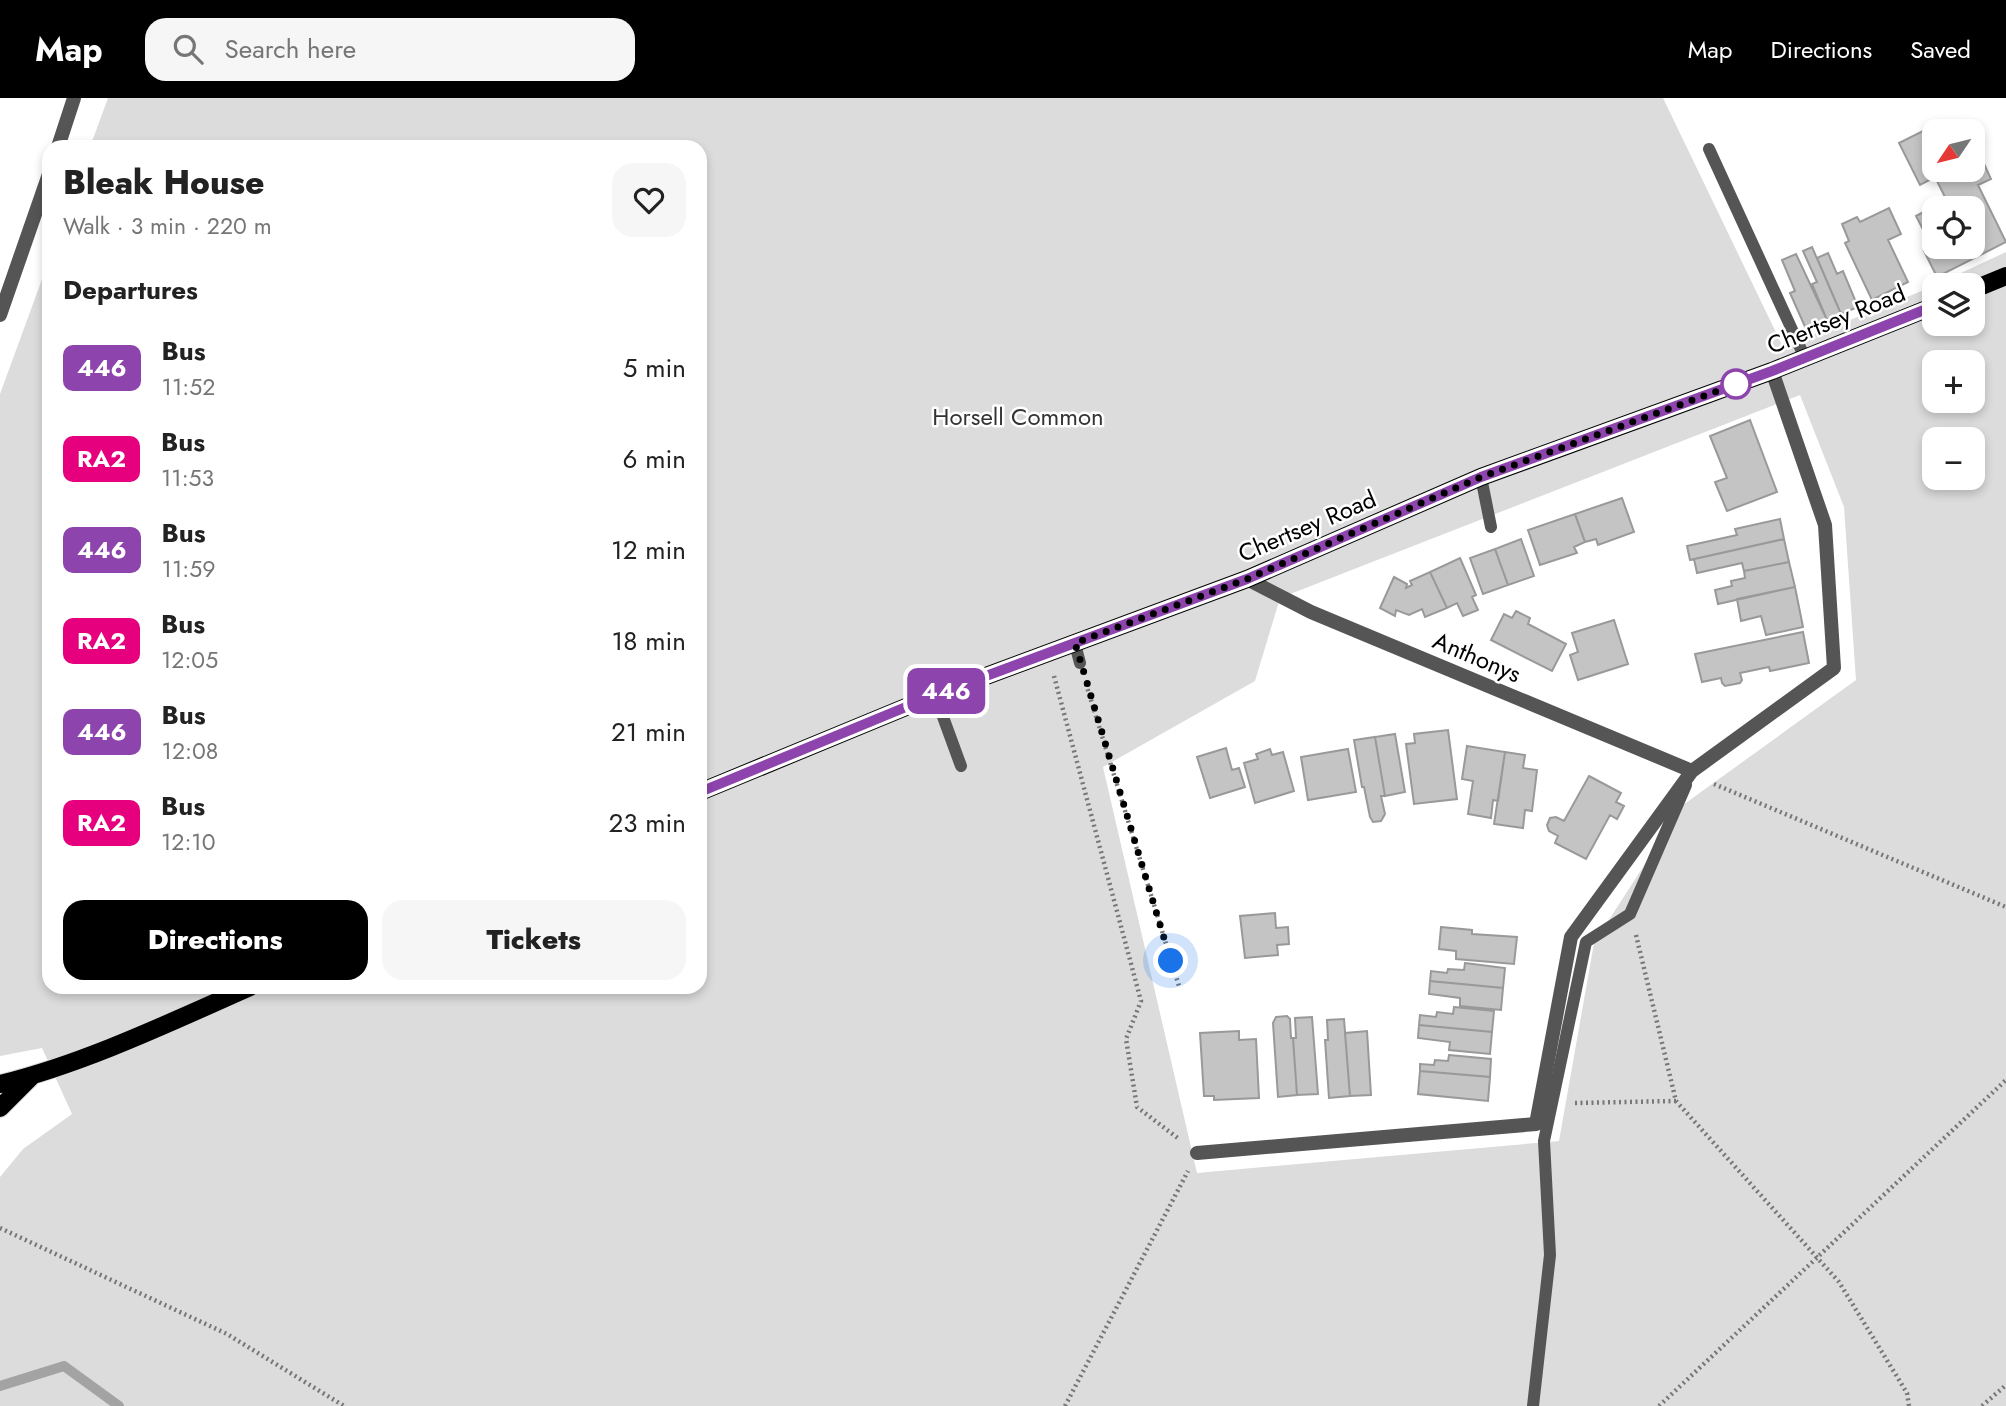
<!DOCTYPE html>
<meta charset="utf-8">
<style>
body{margin:0;font-family:Jost,sans-serif;background:#f6f6f6;color:#222;height:100vh;display:flex;flex-direction:column;font-size:26px;white-space:nowrap}
*{box-sizing:border-box;margin:0}
p{font-size:23px;color:#767676}
.icon{flex:none;width:38px;height:38px;fill:none;stroke:currentColor;stroke-width:2;stroke-linecap:round;stroke-linejoin:round}
.map{position:relative;flex:1;overflow:hidden}
.panel{position:absolute;left:42px;top:42px;width:665px;height:854px;display:flex;flex-direction:column;background:#fff;border-radius:21px;box-shadow:0 4px 10px #0003}
.panel>*{flex:none}
.badge{padding:0 14px;border-radius:10px;font-size:24px;line-height:46px}
.needle{width:46px;rotate:235deg}
.controls{position:absolute;left:1922px;top:21px;display:grid;gap:14px}
.controls a{display:grid;place-items:center;width:63px;height:63px;border-radius:14px;background:#fff;box-shadow:0 4px 10px #0003;font-size:35px}
.you{position:absolute;width:35px;height:35px;margin:-18px;border:5px solid #fff;border-radius:50%;background:#1a73e8;box-shadow:0 0 0 10px #1a73e833}
.map>.badge{position:absolute;translate:-50% -50%;box-shadow:0 0 0 4px #fff}
h2{padding:0 21px;font-size:26px;line-height:63px}
.round{display:grid;place-items:center;flex:none;width:74px;height:74px;border-radius:21px;background:#f6f6f6}
.summary{display:flex;align-items:center;justify-content:space-between;height:119px;padding:0 21px}
h1{font-size:33px;font-weight:800;line-height:52px}
.button{display:flex;gap:14px;margin-top:auto;padding:14px 21px}
.button a{flex:1;height:80px;border-radius:21px;background:#000;color:#fff;font-size:28px;font-weight:800;line-height:80px;text-align:center}
.button a+a{background:#f6f6f6;color:#222}
ul{padding:0;list-style:none}
li{display:flex;align-items:center;gap:21px;height:91px;padding:0 21px}
li div{flex:1}
li b{display:block;font-size:26px}
li em{font-style:normal}
li .badge{min-width:77px;font-weight:700;text-align:center}
header{display:flex;align-items:center;gap:42px;box-sizing:border-box;height:98px;padding:0 35px;background:#000;color:#fff}
header strong{font-size:33px}
nav{display:flex;gap:38px;margin-inline-start:auto;font-size:24px}
.search{width:490px;height:63px;background:#f6f6f6;display:flex;align-items:center;gap:18px;box-sizing:border-box;padding:0 24px;border-radius:21px;color:#767676;font-size:26px}
.map>svg:first-child{display:block}
</style>
<header>
<strong>Map</strong>
<div class="search"><svg class="icon" aria-label="search" viewBox="0 0 24 24"><circle cx="10" cy="10" r="6"/><path d="M15 15l6 6"/></svg>Search here</div>
<nav><a>Map</a><a>Directions</a><a>Saved</a></nav>
</header>
<div class="map">
<svg width="2006" height="1308" viewBox="0 0 2006 1308">
<rect width="100%" height="100%" fill="#fff"/>
<path fill="#dcdcdc" fill-rule="evenodd" d="M108,0H1663L1783,249L1934,188V226H1972V187H1935L2006,154V1308H0V1079L23,1051L72,1016L42,950L0,958V296L49,162V889H700V49H90ZM1934,264H1972V303H1934ZM1800,297L1844,409L1856,582L1683,707L1594,845L1559,1043L1197,1075L1103,669L1255,583L1280,500ZM1934,341H1972V380H1934Z"/>
<g fill="none" stroke-linecap="round" stroke-linejoin="round">
<path stroke="#a3a3a3" stroke-width="10" d="M0,1288L64,1268L119,1308"/>
</g>
<path fill="#c4c4c4" stroke="#999" stroke-width="2" d="M1937,26L1941,33H1934V72H1972V60L1980,57L1991,81L1978,87L2006,144L1937,179L1924,153L1932,149L1916,118L1935,108L1934,149H1972V110H1943L1949,107L1935,79L1920,87L1899,45Z
M1889,110L1901,136L1888,142L1908,184L1872,202L1845,145L1849,143L1842,126L1857,119L1860,124Z
M1812,149L1841,216L1827,222L1812,186L1817,184L1803,153Z
M1828,155L1837,176L1843,173L1858,209L1841,216L1817,160Z
M1796,156L1827,222L1806,231L1790,195L1795,193L1782,162Z
M1750,322L1777,394L1727,413L1715,384L1727,380L1710,338Z
M1622,400L1634,434L1598,447L1596,441L1585,444L1575,416Z
M1575,416L1585,444L1574,449L1577,455L1540,467L1528,432Z
M1780,421L1784,441L1690,462L1687,448L1737,437L1735,431Z
M1521,441L1534,478L1508,487L1495,451Z
M1784,441L1789,464L1744,473L1742,465L1697,475L1694,461Z
M1495,451L1508,487L1483,496L1470,460Z
M1460,460L1476,497L1472,499L1478,512L1463,518L1457,505L1447,510L1430,474Z
M1789,464L1795,489L1718,506L1715,492L1732,488L1731,483L1745,480L1744,473Z
M1430,474L1447,510L1425,519L1422,511L1409,517L1396,512L1395,518L1380,510L1394,479L1407,486L1406,490L1412,487L1410,483Z
M1795,489L1803,529L1766,537L1761,518L1741,523L1737,501Z
M1516,513L1530,520L1528,526L1566,546L1552,573L1491,542L1504,516L1512,520Z
M1614,522L1628,566L1578,582L1570,557L1578,554L1572,535Z
M1803,534L1809,565L1770,573L1769,569L1740,575L1742,582L1740,585L1725,588L1722,585L1721,580L1702,584L1695,556Z
M1448,632L1457,701L1414,706L1406,646L1415,645L1414,636Z
M1395,636L1405,694L1385,698L1375,639Z
M1375,639L1385,698H1381L1385,716L1381,723L1373,724L1370,719L1364,689H1362L1354,642Z
M1467,648L1505,654L1498,703L1493,702L1491,720L1468,716L1473,683L1462,681Z
M1226,650L1232,672L1239,670L1245,689L1210,700L1197,659Z
M1270,651L1272,657L1283,654L1294,693L1255,705L1244,665L1258,661L1256,656Z
M1348,651L1356,694L1308,702L1301,659Z
M1505,654L1525,657L1523,670L1537,672L1532,713L1525,712L1523,730L1494,726Z
M1589,678L1621,695L1616,704L1624,708L1617,721L1610,717L1586,761L1555,745L1558,738L1549,733L1547,727L1550,720L1556,719L1564,723Z
M1275,815L1276,830L1288,829L1289,846L1277,847L1278,857L1245,860L1240,818Z
M1441,829L1472,832V836L1517,839L1514,866L1456,861V853L1439,851Z
M1465,865L1505,870L1503,890L1430,883L1431,873L1447,875L1448,871L1464,872Z
M1430,883L1503,890L1501,912L1460,908V900L1429,896Z
M1454,909L1494,913L1492,934L1419,927L1420,917L1436,919L1437,914L1453,916Z
M1287,918L1290,921L1291,940H1293L1297,997L1278,999L1273,925L1276,919Z
M1312,919L1318,996L1297,997L1293,940H1296L1295,920Z
M1344,921L1350,998L1329,1000L1325,942H1328L1327,922Z
M1419,927L1492,934L1490,956L1449,952L1450,944L1418,940Z
M1239,933V942L1256,941L1259,1000L1214,1002V998H1204L1200,935Z
M1367,933L1371,997L1350,998L1345,935Z
M1449,957L1491,961L1490,979L1420,973V966L1434,967L1435,962L1448,963Z
M1420,973L1490,979L1488,1003L1418,996Z"/>
<g fill="none" stroke-linecap="round" stroke-linejoin="round">
<g stroke="#dbdbdb" stroke-width="20">
<path id="primary" d="M1972,192L2006,178
M700,694L935,597L1247,481L1481,379L1772,273L1934,208
M0,986C83,966 171,924 250,889
M0,1010L31,979"/>
</g>
<path stroke="#777" stroke-width="4.5" stroke-dasharray="2 3.5" stroke-linecap="butt" d="M1054,578L1141,903L1126,941L1137,1009L1179,1041
M1086,586L1179,888
M1714,686L2006,809
M1636,837L1676,1003L1839,1184L1907,1295L1909,1308
M1575,1005L1676,1003
M0,1130L227,1236L344,1308
M1065,1308L1188,1073
M1659,1308L2006,982
M1982,1308L2006,1287"/>
<path stroke="#555" stroke-width="12" d="M1709,51L1805,260
M1481,379L1491,429
M1075,546L1080,565
M935,597L961,668
M1533,1308L1550,1157L1544,1043L1586,844L1630,816L1686,687"/>
<path stroke="#555" stroke-width="14" d="M58,49L74,0
M0,217L49,76
M1247,481L1311,514L1692,673
M1197,1055L1536,1026L1571,839L1692,673L1834,570L1825,427L1772,273"/>
<use href="#primary" stroke="#000" stroke-width="18"/>
</g>
<g fill="none" stroke-linecap="round" stroke-linejoin="round">
<g stroke="#fff" stroke-width="16">
<path id="line" d="M700,694L935,597L1247,481L1481,379L1772,273L1934,208"/>
</g>
<use href="#line" stroke="#8e44ad" stroke-width="10"/>
<path stroke="#000" stroke-width="7" stroke-dasharray="0 12.6" d="M1171,863L1075,545L1247,481L1481,379L1748,282L1736,286"/>
</g>
<circle fill="#fff" stroke="#8e44ad" stroke-width="3.5" cx="1736" cy="286" r="14"/>
<g text-anchor="middle" dominant-baseline="central" stroke-width="5" stroke-linejoin="round" paint-order="stroke">
<g font-size="24" fill="#000" stroke="#fff">
<text transform="translate(1836 221) rotate(-22)">Chertsey Road</text>
<text transform="translate(1307 428) rotate(-23)">Chertsey Road</text>
<text transform="translate(1477 559) rotate(23)">Anthonys</text>
</g>
<g font-size="24" fill="#333" stroke="#fff">
<text x="1018" y="318">Horsell Common</text>
</g>
</g>
</svg>
<div class="controls">
<a><svg class="needle" viewBox="-14 -14 28 28"><path d="M0-13l5 13h-10z" fill="#e53935"/><path d="M0 13l5-13h-10z" fill="#767676"/></svg></a>
<a><svg class="icon" aria-label="locate" viewBox="0 0 24 24"><circle cx="12" cy="12" r="6"/><path d="M12 2v4M12 18v4M2 12h4M18 12h4"/></svg></a>
<a><svg class="icon" aria-label="layers" viewBox="0 0 24 24"><path d="M12 4l9 5-9 5-9-5zM3 14l9 5 9-5"/></svg></a>
<a>+</a>
<a>−</a>
</div>
<div class="you" style="left:1171px;top:863px"></div>
<b class="badge" style="left:946px;top:593px;background:#8e44ad;color:#fff">446</b>
<section class="panel">
<div class="summary"><div><h1>Bleak House</h1><p>Walk · 3 min · 220 m</p></div><a class="round"><svg class="icon" aria-label="heart" viewBox="0 0 24 24"><path d="M12 20l-8-8c-3-5 5-10 8-4 3-6 11-1 8 4z"/></svg></a></div>
<h2>Departures</h2>
<ul>
<li><span class="badge" style="background:#8e44ad;color:#fff">446</span><div><b>Bus</b><p>11:52</p></div><em>5 min</em></li>
<li><span class="badge" style="background:#e6007e;color:#fff">RA2</span><div><b>Bus</b><p>11:53</p></div><em>6 min</em></li>
<li><span class="badge" style="background:#8e44ad;color:#fff">446</span><div><b>Bus</b><p>11:59</p></div><em>12 min</em></li>
<li><span class="badge" style="background:#e6007e;color:#fff">RA2</span><div><b>Bus</b><p>12:05</p></div><em>18 min</em></li>
<li><span class="badge" style="background:#8e44ad;color:#fff">446</span><div><b>Bus</b><p>12:08</p></div><em>21 min</em></li>
<li><span class="badge" style="background:#e6007e;color:#fff">RA2</span><div><b>Bus</b><p>12:10</p></div><em>23 min</em></li>
</ul>
<div class="button"><a>Directions</a><a>Tickets</a></div>
</section>
</div>
